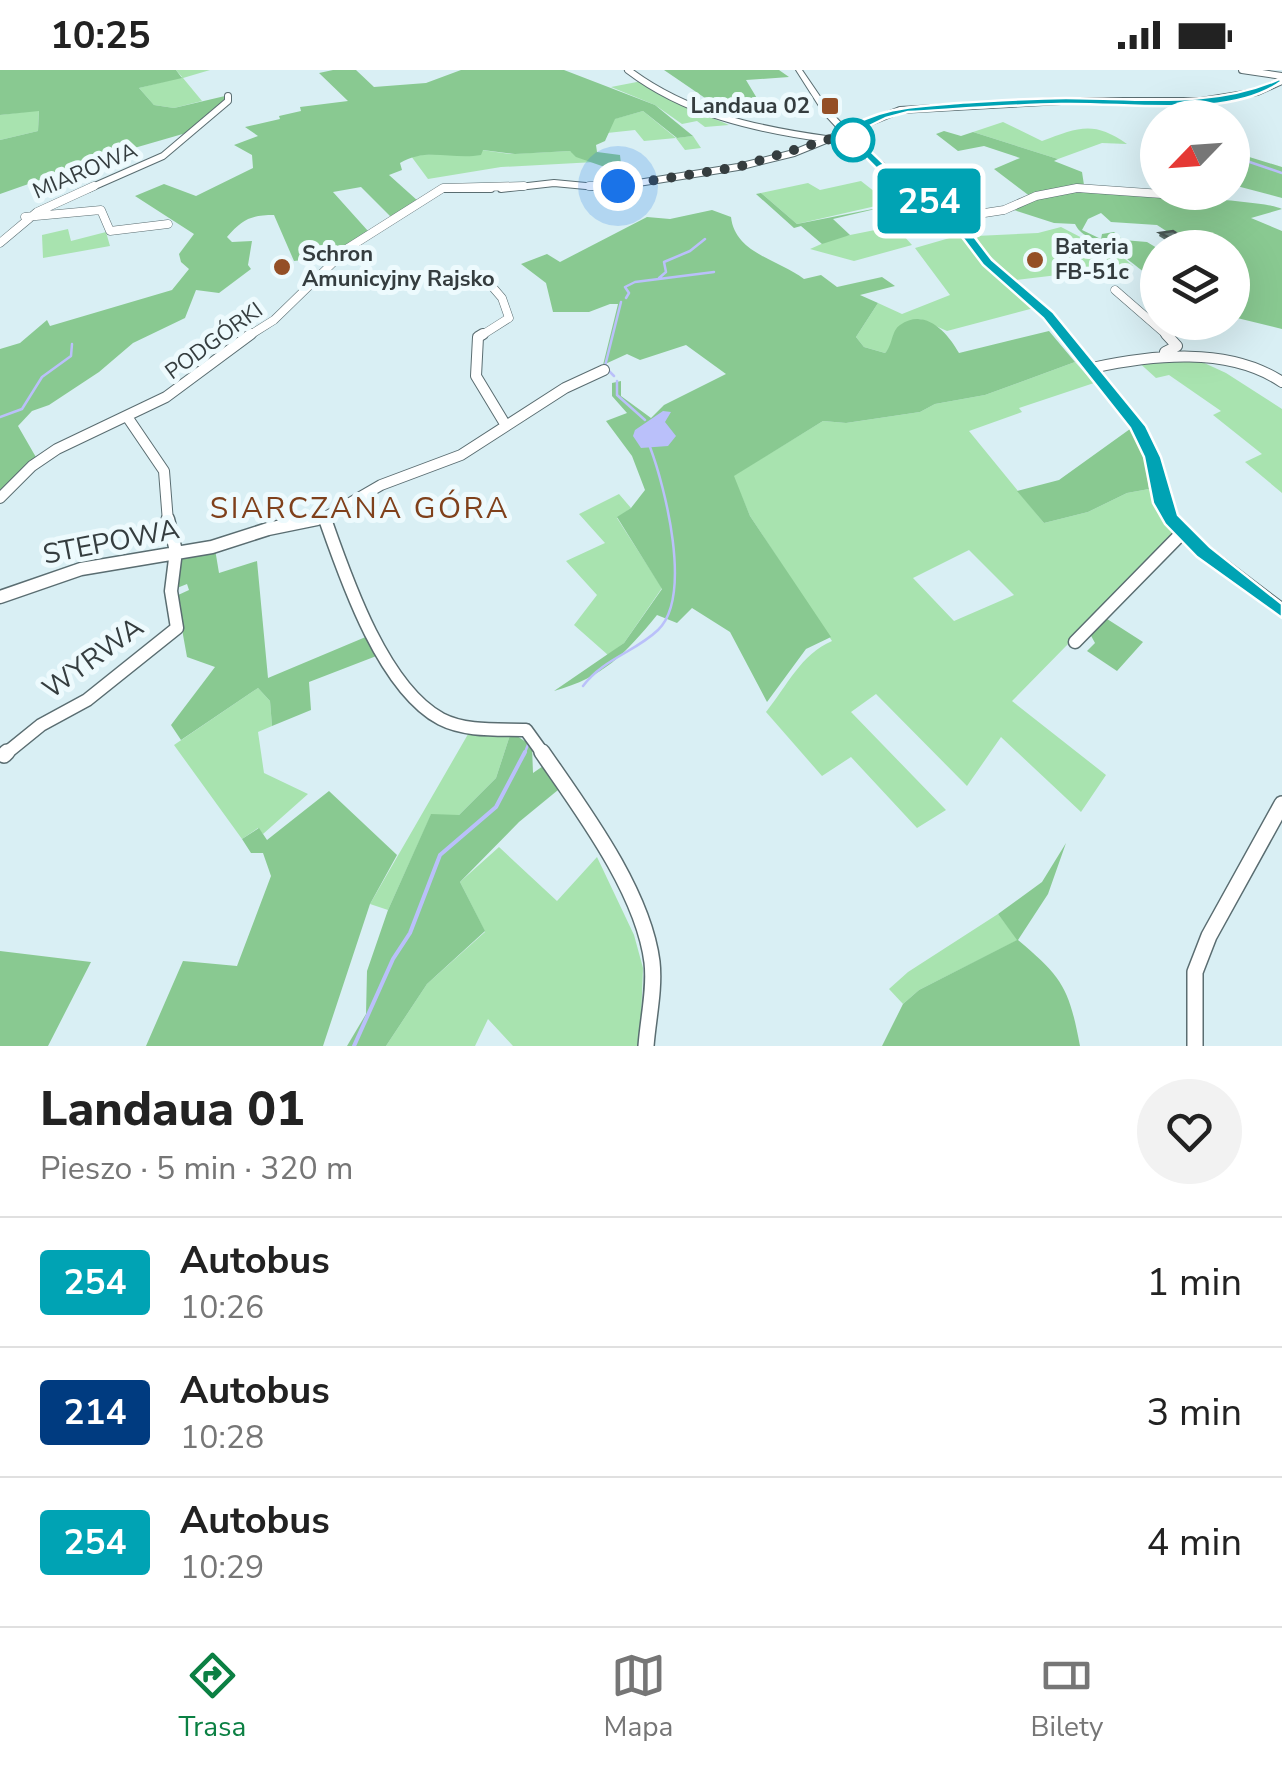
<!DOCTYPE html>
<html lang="pl">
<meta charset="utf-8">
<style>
body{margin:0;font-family:"Nunito Sans",sans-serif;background:#f2f2f2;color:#222;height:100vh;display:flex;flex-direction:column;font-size:38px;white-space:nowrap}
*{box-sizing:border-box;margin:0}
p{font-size:32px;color:#767676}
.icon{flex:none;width:55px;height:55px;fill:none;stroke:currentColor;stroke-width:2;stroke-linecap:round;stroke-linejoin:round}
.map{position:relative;height:976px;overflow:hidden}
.drawer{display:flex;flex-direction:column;background:#fff;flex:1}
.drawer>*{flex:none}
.badge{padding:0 20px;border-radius:8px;font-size:35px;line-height:65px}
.needle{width:65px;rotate:245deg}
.tools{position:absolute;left:1140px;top:30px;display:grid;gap:20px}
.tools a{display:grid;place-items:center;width:110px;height:110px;border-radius:50%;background:#fff;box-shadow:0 10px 40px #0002;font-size:50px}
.you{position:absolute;width:50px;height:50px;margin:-25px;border:8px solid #fff;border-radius:50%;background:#1a73e8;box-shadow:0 0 0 15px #1a73e833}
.map>.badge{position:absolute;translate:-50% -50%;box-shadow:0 0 0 5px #fff}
.round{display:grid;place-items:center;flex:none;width:105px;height:105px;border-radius:52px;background:#f2f2f2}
.headline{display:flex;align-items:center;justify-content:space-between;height:170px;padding:0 40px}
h1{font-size:48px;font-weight:800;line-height:75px}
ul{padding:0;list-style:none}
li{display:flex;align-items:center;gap:30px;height:130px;padding:0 40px;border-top:2px solid #e0e0e0}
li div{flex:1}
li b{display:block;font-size:38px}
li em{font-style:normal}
li .badge{min-width:110px;font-weight:700;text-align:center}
.status{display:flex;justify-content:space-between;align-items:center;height:70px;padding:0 50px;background:#fff;direction:ltr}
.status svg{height:28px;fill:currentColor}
.tab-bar{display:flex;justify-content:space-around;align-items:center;height:140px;border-top:2px solid #e0e0e0;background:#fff;font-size:28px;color:#767676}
.tab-bar a{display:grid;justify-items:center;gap:5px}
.tab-bar .on{color:#0b8043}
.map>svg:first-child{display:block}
</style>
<div class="status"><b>10:25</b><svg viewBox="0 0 49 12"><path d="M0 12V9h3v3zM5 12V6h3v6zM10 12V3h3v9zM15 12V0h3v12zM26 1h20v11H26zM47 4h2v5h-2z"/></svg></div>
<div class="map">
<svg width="1282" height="976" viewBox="0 0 1282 976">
<rect width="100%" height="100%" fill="#d9eff4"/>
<path fill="#a8e3af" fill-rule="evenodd" d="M176,0H210L183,8L202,31L174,38L154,35L139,18L182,7Z
M642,11L664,27L729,55L705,57L697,51L682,54L655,35L611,17Z
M39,40L38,61L0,70V45Z
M643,41L676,68L693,66L701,78L685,80L676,68L644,71L635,60L607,63L614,49Z
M1003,52L1042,71C1078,58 1093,50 1127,74L1102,73L1058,89L973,62Z
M482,80L510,84L570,81L595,92L501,97L428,109L411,86Z
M861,111L889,133L797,154L761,123L808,113L820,120Z
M895,156L912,175L854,191L810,179L835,168Z
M1061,157L1088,171L1108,174L1133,196L1016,210L984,180L976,166L1038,163Z
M68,159L71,171L106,162L110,176L43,188L42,165Z
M960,165L986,198L1034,238L947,261L920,249L894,264L892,275L885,283L864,277L856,267L878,233L902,244L950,225L915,178Z
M1189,286L1226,303L1282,339V423L1245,392L1262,384L1213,345L1221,341L1169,305L1156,308L1135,289Z
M1075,292L1094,313L1019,338L1022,342L969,361L1044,453L1088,442L1127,423L1149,419L1162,447L1176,464L1012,631L1106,705L1081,742L1001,667L967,716L876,624L851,642L946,740L917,758L851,687L822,706L766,642C787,616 801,584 832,571L750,446L733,406L823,351L846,353L920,342L935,334L985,325ZM969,480L1014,525L954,551L913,508Z
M619,424L631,438L617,448L662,518L624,573L608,585L574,555L597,525L566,491L605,473L579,444Z
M258,618L270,631L272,656L258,662L264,703L308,724L263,764L258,758L242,769L174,675Z
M471,659L511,662L496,708L459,745H431L388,840L370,834Z
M499,777L557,831L597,787L634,865L643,898L640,976H513L488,949L475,976H386L427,914L485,862L460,812Z
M998,844L1018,870L919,920L903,934L889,919L908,902Z"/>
<path fill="#89c991" d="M0,0H176L182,8L139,18L154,35L174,38L225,26V31L193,61L79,94V102L54,105L0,124V70L38,61L39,41L0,45Z
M333,0H356L374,17L426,13L461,0H564L655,35L693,66L677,68L643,41L615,49L605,71L596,75L597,82L620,85L622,103L576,87L570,81L515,84L483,80L481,85C452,90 426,77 400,93L402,100L389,105L418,131L391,147L361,117L333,122L368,161L335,186L294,191L274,145C250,145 242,150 227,167L232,172L252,171L248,195L251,199L219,223L196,220L185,248L133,273L99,302L49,335L32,341L18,356L37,389L0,420V279L20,273L47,250L50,256L172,220L189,199L181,192L179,184L194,164L135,126L164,114L196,126L253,98L252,85L234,75L258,66L245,57L280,49L279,46L301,41L300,37L348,31L319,3Z
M664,0H779L789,7L746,10L758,30L724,41Z
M944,61L961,66L973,62L1058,89L1054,91L1082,102L1084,115L1031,127L994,99L1020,88L984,76L958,81L936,64Z
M1233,82L1282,97V128L1233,115Z
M1077,120L1217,123L1210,128C1227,131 1271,133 1282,139L1251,148L1282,161V259L1233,247L1232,178L1191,177L1157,155L1111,152L1101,143L1088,149L1082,160L1101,169L1102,164L1114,162L1123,170L1147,172L1157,178V210C1139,200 1126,187 1109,175C1096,166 1083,170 1075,154L1054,153L1014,140L1034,129Z
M761,123L797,154L888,136L833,149L850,165L822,174L801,156L794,158L756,124Z
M712,140L731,147C735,183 777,189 804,209L821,205L837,217L882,207L895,216L860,225L878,233L856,267L864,277L885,283C893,275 891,261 900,255C925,237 948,263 959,283L1049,261L1075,292L985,325L935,334L920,342L846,353L823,351L734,406L750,446L831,567L806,579L767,632L730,562L692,538L677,553L657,545C625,584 604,607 554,621L624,573L662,519L617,447L631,438L645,420L632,386L606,351L627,343L612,326V313L621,311V326L651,348L664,335L726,304L686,275L640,290L627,284L603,295L618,234H610L589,242H553L546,213L521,194L547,184L560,192L647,147L670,149Z
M1130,359L1145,388L1149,419L1127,423L1088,442L1044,453L1017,421L1059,410Z
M215,479L219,503L257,491L268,608L368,566L379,585L309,612L311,640L272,656L270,631L258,618L181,670L171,655L215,597L187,587L176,526L189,520L187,514L177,518L178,484Z
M1104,547L1143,572L1117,601L1087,581L1095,573L1089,562Z
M511,662L532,676L533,703L546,694L558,720L519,752L460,812L485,861L427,914L386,976H347L366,944L367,901L388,840L431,744L459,745L496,708Z
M329,721L397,785L370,834L323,976H146L183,891L237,896L271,806L263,783H251L242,769L259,758L267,770Z
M1066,773L1048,824L1018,870C1063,908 1069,918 1080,976H882L903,934L919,920L1017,870L998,844L1042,812Z
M0,881L91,892L48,976H0Z"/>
<path fill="#bac0fa" d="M663,341L671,342L665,352L676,366L668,376L641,378L633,366L635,360Z"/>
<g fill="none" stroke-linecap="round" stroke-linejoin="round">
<path stroke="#bac0fa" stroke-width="2.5" d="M1232,86L1282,103
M659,208L666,202L664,192L690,181L705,169
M626,228L629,223L625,217L635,212L714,202
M605,296L621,232
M609,301L614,306
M617,311V325L645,350
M0,347L22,339L42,307L71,286L72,274
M583,616C603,589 635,582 658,560C693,526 665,417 650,377
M524,685L529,672"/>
<path stroke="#bac0fa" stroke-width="4" d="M354,976L393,889L410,863L440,785L496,737L525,682"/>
<g stroke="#5a6d71" stroke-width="8">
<path id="minor-far4" d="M628,0C686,44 755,59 826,69
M1242,0L1282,6
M88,119L163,86L228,31V26
M442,119H491
M501,119L554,113L607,118L738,97L794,83L900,40L1061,31H1201L1257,22L1282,11
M1073,119H1089"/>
</g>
<g stroke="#5a6d71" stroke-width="9">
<path id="minor-far3" d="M589,116H617
M25,147L101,140L110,161L168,154
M952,148L1004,140L1036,126L1077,118L1162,124
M0,173L37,142L94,116
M1115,220L1169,267
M247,267L274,250L348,178L443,118L524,116
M479,267L509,248L502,228L483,206"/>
</g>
<g stroke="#5a6d71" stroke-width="12">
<path id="minor-far2" d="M483,264L478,267L476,306L505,354
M1165,282L1177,276L1166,264
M1092,298C1152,285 1228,276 1282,312
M128,348L164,401L168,452
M0,428L32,396L57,379L166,327L251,264
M324,448L325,452
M304,452L324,448L381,415L461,385L565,318L604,300"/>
</g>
<g stroke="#5a6d71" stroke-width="15">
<path id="minor-far1" d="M325,449C346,509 383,618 441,649C466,662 499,659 526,660L544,685
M0,527L81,499L212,477L268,459L317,449
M1075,572L1182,463
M4,685L41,655L87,630L177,558L171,521L176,481L168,449"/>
</g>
<g stroke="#5a6d71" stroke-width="18">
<path id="minor" d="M542,682C582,740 643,821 652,892C655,919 648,949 646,976
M4,685L7,682
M1195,976V902L1209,866L1282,734"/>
</g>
<g stroke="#5a6d71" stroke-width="2">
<path id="tertiary" d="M796,0H802L830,41L869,82L962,153L990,191L1052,243L1143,356L1158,387L1168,432L1187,460L1282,532V546L1277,544L1177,466L1156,433L1146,387L1132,357L1044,247L984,195L956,157L863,86L824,44Z"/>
</g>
<use href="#minor-far4" stroke="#fff" stroke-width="6"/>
<use href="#minor-far3" stroke="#fff" stroke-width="8"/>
<use href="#minor-far2" stroke="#fff" stroke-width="10"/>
<use href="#minor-far1" stroke="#fff" stroke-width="12"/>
<use href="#minor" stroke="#fff" stroke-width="15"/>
<use href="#tertiary" fill="#fff" fill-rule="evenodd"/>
</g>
<path fill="#596b67" d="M1160,163L1185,178H1178L1172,174L1166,175L1167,171L1159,166Z"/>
<path fill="#687c78" stroke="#495754" stroke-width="2.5" d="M1173,161L1184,168L1188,178L1173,170L1168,172V167L1160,163Z"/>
<path fill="#00a3b4" stroke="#fff" stroke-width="2.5" d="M1279,9L1282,11C1231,50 1127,32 1061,34C1010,35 959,39 908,42L886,48L853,64L883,93L963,152L992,190L1053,242L1146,356L1161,387L1178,445L1210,477L1282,534V548L1197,487L1165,454L1153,433L1144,387L1130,358L1043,248L983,195L955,158L875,97L841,63C875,37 917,36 958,33C994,31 1030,28 1066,28C1136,28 1213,39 1279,9Z"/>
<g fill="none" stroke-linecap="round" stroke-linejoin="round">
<path stroke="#353d3f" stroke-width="10" stroke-dasharray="0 18" d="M618,116L738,97L840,66L853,70"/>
</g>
<g fill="#944f26" stroke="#edfafd" stroke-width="4">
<rect x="820" y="26" width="20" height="20" rx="5"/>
<circle cx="1035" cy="190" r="10"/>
<circle cx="282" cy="197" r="10"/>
</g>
<circle fill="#fff" stroke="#00a3b4" stroke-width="5" cx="853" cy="70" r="20"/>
<g text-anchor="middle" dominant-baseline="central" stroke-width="10" stroke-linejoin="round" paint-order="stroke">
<g font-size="22" font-weight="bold" fill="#353d3f" stroke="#edfafd" text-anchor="start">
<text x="810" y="36" text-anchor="end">Landaua 02</text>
<text x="1055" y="177">Bateria<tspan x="1055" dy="25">FB-51c</tspan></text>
<text x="302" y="184">Schron<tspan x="302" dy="25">Amunicyjny Rajsko</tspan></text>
</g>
<g font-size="22" fill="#353d3f" stroke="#edfafd">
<text transform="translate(85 101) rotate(-23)">MIAROWA</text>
<text transform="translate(214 271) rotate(-36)">PODGÓRKI</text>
</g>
<g font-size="28" fill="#353d3f" stroke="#edfafd">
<text transform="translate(111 472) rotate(-11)">STEPOWA</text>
<text transform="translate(93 588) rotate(-36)">WYRWA</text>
</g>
<g font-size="30" letter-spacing="2.5" fill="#7f401b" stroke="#edfafd">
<text x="360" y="438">SIARCZANA GÓRA</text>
</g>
</g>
</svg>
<div class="tools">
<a><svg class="needle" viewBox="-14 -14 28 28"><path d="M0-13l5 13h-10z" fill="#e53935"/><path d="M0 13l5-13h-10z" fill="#767676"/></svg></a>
<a><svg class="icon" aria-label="layers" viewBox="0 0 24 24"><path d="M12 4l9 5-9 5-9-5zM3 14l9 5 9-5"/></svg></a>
</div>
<div class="you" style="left:618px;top:116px"></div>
<b class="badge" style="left:929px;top:131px;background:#00a3b4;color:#fff">254</b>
</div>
<section class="drawer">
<div class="headline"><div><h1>Landaua 01</h1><p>Pieszo · 5 min · 320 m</p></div><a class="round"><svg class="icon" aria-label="heart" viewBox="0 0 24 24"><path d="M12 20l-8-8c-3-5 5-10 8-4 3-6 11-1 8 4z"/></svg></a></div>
<ul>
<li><span class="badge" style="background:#00a3b4;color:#fff">254</span><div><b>Autobus</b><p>10:26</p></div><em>1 min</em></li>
<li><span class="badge" style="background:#003b80;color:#fff">214</span><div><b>Autobus</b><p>10:28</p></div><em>3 min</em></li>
<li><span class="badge" style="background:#00a3b4;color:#fff">254</span><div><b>Autobus</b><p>10:29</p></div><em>4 min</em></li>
</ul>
</section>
<nav class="tab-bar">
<a class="on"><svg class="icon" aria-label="directions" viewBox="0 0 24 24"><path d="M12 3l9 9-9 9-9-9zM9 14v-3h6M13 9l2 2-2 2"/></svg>Trasa</a>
<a><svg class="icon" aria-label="map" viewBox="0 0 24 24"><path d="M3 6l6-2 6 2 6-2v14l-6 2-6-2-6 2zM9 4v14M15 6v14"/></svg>Mapa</a>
<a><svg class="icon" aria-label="tickets" viewBox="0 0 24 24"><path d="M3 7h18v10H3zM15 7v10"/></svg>Bilety</a>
</nav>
